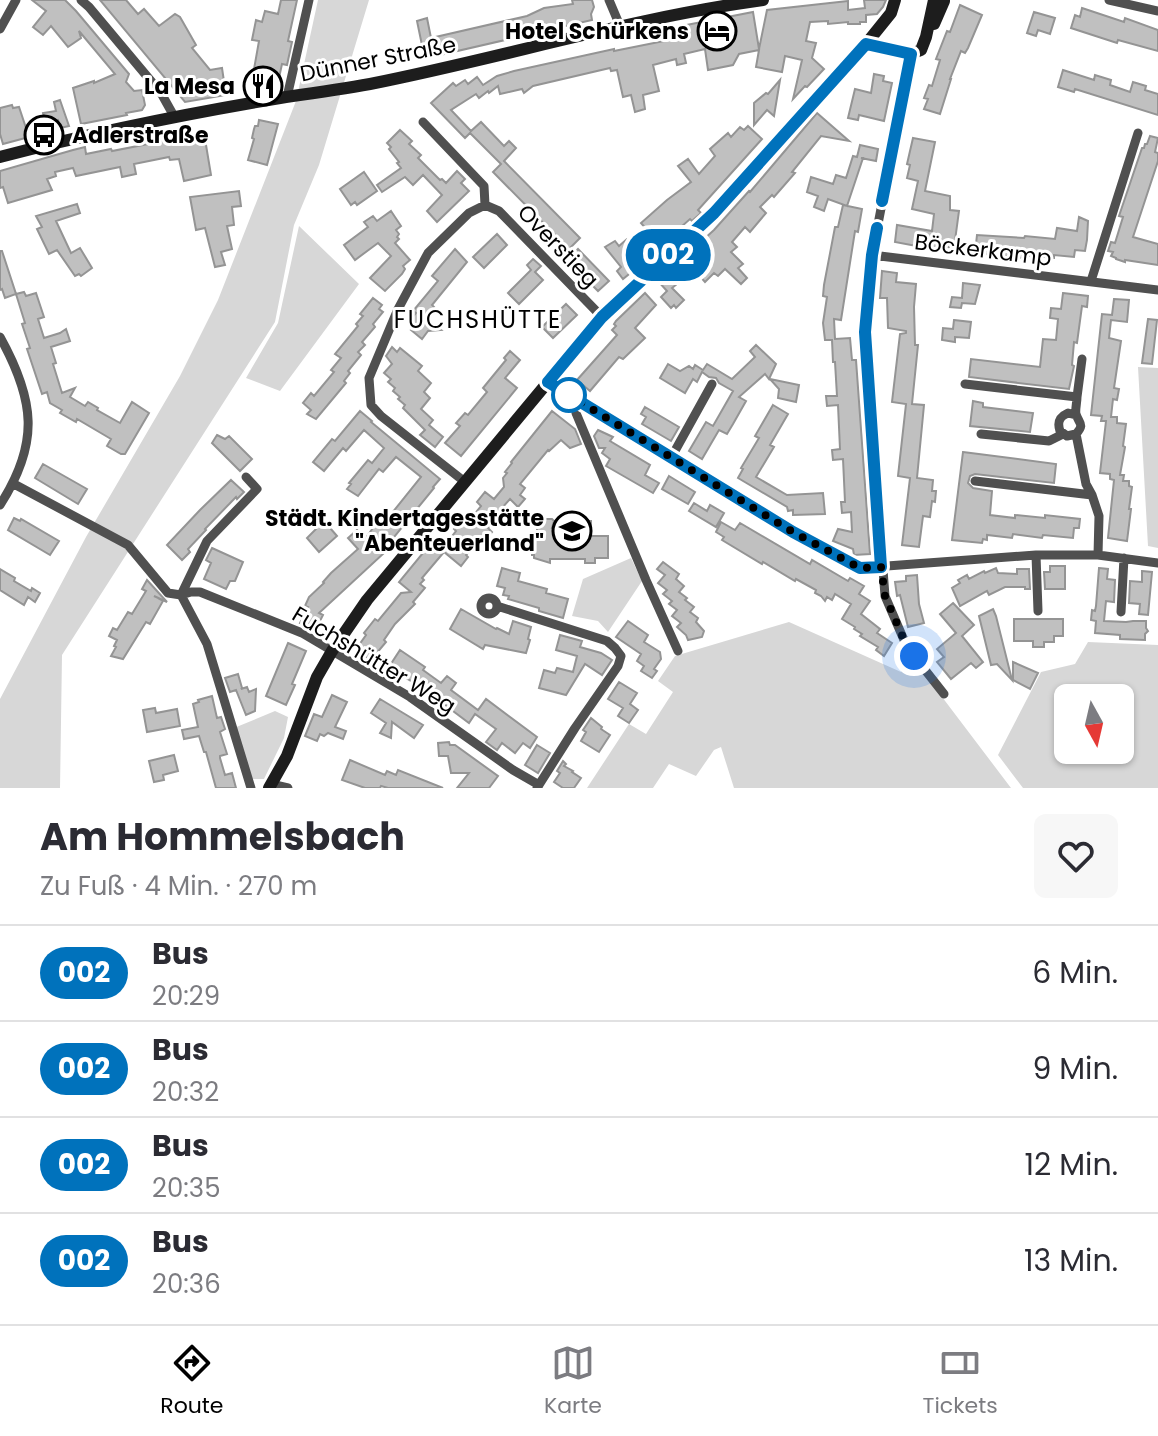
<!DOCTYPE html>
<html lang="de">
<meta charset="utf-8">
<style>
body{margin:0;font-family:Poppins,sans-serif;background:#f7f7f7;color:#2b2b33;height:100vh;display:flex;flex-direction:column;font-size:30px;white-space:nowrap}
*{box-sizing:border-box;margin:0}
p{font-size:26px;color:#7c7c81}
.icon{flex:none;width:44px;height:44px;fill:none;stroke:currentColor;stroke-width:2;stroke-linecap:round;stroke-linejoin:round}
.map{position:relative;height:788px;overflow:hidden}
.drawer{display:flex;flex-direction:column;background:#fff;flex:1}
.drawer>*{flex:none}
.badge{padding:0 16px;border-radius:26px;font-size:28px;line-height:52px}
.needle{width:52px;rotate:172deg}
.fabs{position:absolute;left:1054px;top:684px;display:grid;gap:16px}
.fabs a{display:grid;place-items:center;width:80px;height:80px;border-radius:12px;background:#fff;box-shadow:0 2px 6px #0004;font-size:40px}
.you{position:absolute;width:40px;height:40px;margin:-20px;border:6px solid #fff;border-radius:50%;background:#1a73e8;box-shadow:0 0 0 12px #1a73e833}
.map>.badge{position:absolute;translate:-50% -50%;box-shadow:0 0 0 4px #fff}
.round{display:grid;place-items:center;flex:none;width:84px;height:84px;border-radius:12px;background:#f7f7f7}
.summary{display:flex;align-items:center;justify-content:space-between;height:136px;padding:0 40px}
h1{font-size:38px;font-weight:700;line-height:60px}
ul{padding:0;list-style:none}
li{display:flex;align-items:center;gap:24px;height:96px;padding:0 40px;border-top:2px solid #e1e1e2}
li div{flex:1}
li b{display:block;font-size:30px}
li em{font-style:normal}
li .badge{min-width:88px;font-weight:700;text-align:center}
.menu{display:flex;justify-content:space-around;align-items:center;height:112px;border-top:2px solid #e1e1e2;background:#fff;font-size:22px;color:#7c7c81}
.menu a{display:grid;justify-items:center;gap:4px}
.menu .selected{color:#000}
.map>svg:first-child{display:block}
</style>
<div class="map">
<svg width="1158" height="788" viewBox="0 0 1158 788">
<rect width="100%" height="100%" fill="#fff"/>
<path fill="#d7d7d7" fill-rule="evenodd" d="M318,0H369L319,165L294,225L275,322L62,655L60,788H0V699L86,537L180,376L218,300L296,101Z
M299,226L359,284L280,391L246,378L278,323Z
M1138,367L1158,368V548L1148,546Z
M631,558L642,581L608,632L598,621L572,616L583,579Z
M789,622L901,672L908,652L1011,788H734L721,747L714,750L696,776L669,764L653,788H587L629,724L646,734L673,692L658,681L675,656Z
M1088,642L1158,645V788H1023L998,755L1041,672L1075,664ZM1068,698H1120V750H1068Z
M275,711L288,717L284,738L264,779H252L234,728Z"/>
<path fill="#c0c0c0" stroke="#949494" stroke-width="2" d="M32,0H65L76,11L129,74L126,82L134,91L142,90L145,105L142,110L126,113L127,115L81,124L73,88L94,81V83L115,74L79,31L81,38L68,47L51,26L43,35L33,27L46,11Z
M100,0H126L138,14L144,9L159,26L175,14L180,17L196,45L192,48L210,70L222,68L226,95L185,102Z
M281,0H297L288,41L292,42L287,65L282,64L277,87L252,91L251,86L259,41L252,40L256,20L262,22L265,11L278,14Z
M572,0H592L594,7L591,14L592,20L440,55L438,47L423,50L417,21L427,18L431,38L527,16L544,8L573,4Z
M864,0H886L883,7L877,14L866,15V22H860V24H848V22L828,24V21L810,22L806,41L816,43L812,58L824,69L807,87L805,86L793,99L802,60L785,56L782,72L756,67L759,50L739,54L733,65L708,70L705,49L684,54L686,63L677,65L676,59L653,65L659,91L643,95L645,109L635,112L631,95L623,97L617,70L611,71L610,68L533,86L524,93L522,89L500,94L498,86L489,93L488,91L479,98L476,94L451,110L471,131L481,122L504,146L509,141L516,148L504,161L580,238L569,249L493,172L501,164L470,133L465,138L431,103L453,83L456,86L465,80L468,84L477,77L483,85L497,76L514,71L614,49V51L679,38L676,27L753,12L759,49L767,10L848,1V10L865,8Z
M960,5L982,15L968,48L965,53L961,51L950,79H951L940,114L924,109L928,99L924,98L929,85L932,86L940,60L936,59L947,31L950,32Z
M1082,8L1124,22L1125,18L1158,30V51L1118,40L1117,43L1071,28L1075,15L1080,17Z
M1034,12L1055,18L1050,34L1038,30L1036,36L1027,33Z
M1063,70L1094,80L1095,75L1111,80L1110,85L1130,92L1133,82L1146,86L1145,90L1158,94V115L1075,89L1074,92L1058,87Z
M874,74L884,76L883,81L892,83L884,121L859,115L858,120L848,118L855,89L871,93Z
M780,80L774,116L767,110L754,125V103L766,93L768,94Z
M60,100L69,126L60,128L58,120L45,123L43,113L56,111L54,102Z
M12,105L13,108L19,107L29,137L3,144L0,134V108Z
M817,113L849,141L821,136L792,172L795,173L774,197L772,195L760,207L766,213L750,232L745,227L732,242L737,247L731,252L743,264L738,268L747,278L741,284L725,269L718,276L714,273L705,282L697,273L693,276L680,261L714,230L749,191L750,192Z
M259,120L278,124L267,165L248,160L254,139L252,138L254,129L255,126H258Z
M748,126L762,139L698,210L701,213L692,221L690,219L664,242L666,244L623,279L617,271L621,267L605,247L615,241L619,246L627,239L631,243L648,231L641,223L667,200L691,182L678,166L688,159L699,174L715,156L710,149L728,133L731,137L740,127L744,130Z
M400,130L412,141L409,144L421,155L418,158L440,180L442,179L446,183L457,171L465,179L461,183L469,191L437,222L427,211L442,195L423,175L413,185L405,177L382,192L377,185L401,168L397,163L399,162L389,149L391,147L387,143Z
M204,133L211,175L184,181L179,159L170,160L169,157L134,164L136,174L122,177L120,167L76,176L73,168L55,172L56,176L47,179L52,190L8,203L3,187L0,188V171L73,150L85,147L86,154L111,149L112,151Z
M1150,136L1158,138L1155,152L1158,153V161L1133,237L1158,244V265L1125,260V262L1116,259V258L1111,256L1113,252L1108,251L1111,242L1115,243L1123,217L1119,216L1142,148H1144L1145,144H1147Z
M913,138L935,142L925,191L950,196V210L959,211L954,248L939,246L938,250L895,242L897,225L932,231L934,214L912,209L918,181L907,178L910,165L907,164Z
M860,145L878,149L876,161L861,158H863L847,206L828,199L824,211L814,207L818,196L807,192L811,177L833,184L836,175L846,178L853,156L857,157Z
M364,172L377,191L357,205L355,202L351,205L340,189Z
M239,191L241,206L232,207L234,225L227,226L232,249L221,252L225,265L215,267L205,228L196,230L190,197Z
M77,204L80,213L56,221L71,253L80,248L92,268L81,276L79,274L75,276L57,250L49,254L37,229L42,227L36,216Z
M843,205L862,209L858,232L855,231L841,320L834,319L835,339L850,338L852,360H856L870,554L854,555L853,549L833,541L838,529L852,532L851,512L842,513L841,502H845L843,459L833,460L832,450L840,449L838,405L827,406L826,396H837L835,362H833L832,340H825L823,323L827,297L823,296L824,285L835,227H838Z
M391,211L401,226L396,230L399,234L397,237L399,239L395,243L410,260L403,266L405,269L402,274L385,291L370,278L391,256L378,243L355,260L344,245L368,227L364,222L373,216L377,221Z
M1079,217L1088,221L1087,240L1085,251L1075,250L1074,257L1054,255V258L1023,255V258L975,253L977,235L1024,238L1025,236L1055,239L1057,228L1077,231Z
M497,234L507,245L484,268L473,257Z
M455,249L467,262L432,305L436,309L428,320L441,330L428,331L422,339L411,330L415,326L409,321L416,313L413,311L438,281L432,276Z
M578,249L609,281L598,291L567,260Z
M0,251H2L16,294L5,298L2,289L0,290Z
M533,259L541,266L535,272L543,280L519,304L508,293L531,270L527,265Z
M882,271L897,273L896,282L916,284L914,307L915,345H918L912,404L924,405L917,478L933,480L932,491H936L935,502L932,501L930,517L923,516L919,547L902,545L910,478L898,476L906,404L892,402L900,334L906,333V331L888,328L887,298H880Z
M666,273L677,284L672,288L684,300L676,308L674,305L671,308L661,297L667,291L658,281Z
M963,283L980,285L975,304L962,303L961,308L950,307L952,297L962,298Z
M24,292L26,296L36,293L44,317L38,319L44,338L60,333L66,329L70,341L51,347L56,363L53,364L62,393L75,388L70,397L85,406L88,402L98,408L97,410L120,423L132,402L149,413L125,454H121L107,446L111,439L77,419L76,422L60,413L62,410L50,403L47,392L42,394L27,349L30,348L22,324L25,323L16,294Z
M645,293L656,305L635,328L645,338L623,359L619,357L590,391L577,380L617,335L612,330L616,326L614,324L616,321Z
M1063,293L1088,296L1087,307L1082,306L1077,343L1074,342L1072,365L1074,366L1069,389L969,377L971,359L1040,367L1043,339L1056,340L1058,319L1050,318L1051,308L1061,309Z
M373,298L382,305L379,309L383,312L373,324L375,327L362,342L365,345L358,352L361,355L348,371L350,373L344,381L346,383L316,419L307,414L311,410L303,403L311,393L314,396L334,372L331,370L341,358L335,354L358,326L356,324L363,316L360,314Z
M1114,299L1129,300L1127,322L1111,320L1109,338L1121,341L1114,388L1119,389L1117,400L1113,399L1111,417H1117V423L1126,424L1123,446L1125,447L1120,475H1124L1123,481H1129V486L1132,487L1129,509H1131L1127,541L1108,538L1114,480L1110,479V474L1100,473L1106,421H1101L1102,416L1091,415L1102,314L1112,315Z
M566,304L577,315L553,338L542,327Z
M1148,319L1157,320L1152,364L1142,363Z
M954,320L971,322L969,338L955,337V342L942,340L943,328L953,329Z
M756,345L776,364L769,379L765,374L739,397L746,401L733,424L727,434L719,430L702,459L689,451L706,422L713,426L733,391L719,383L716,378L709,377L702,372L697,382L693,379L685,393L660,378L668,364L680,371L689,366L693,369L695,365L703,370L707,364L732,379L755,357L750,351Z
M392,347L397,352L400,348L422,366L418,371L431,383L424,392L430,398L421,409L433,420L429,425L443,437L435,447L420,435L425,430L403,408L405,405L398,399L400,397L393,391L395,388L388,382L391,379L384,373L392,364L386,356Z
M510,351L520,360L505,378L517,388L461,456L445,443L460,426L456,423L465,413L468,415L487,392L483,388L506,360L504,358Z
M770,379L799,385L796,402L778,398L779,389Z
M973,401L983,403V407L1033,413L1030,432L970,426Z
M773,405L788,414L770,445L774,447L756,477L787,495L823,493L825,514L793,515V510L788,511L787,507L738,478L743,469L741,468L759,438L755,436Z
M645,407L679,427L671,441L642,424L646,417L641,414Z
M360,411L372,421L371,422L440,479L433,487L434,488L394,537L383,552L384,553L319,613L323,615L315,631L300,623L308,607L305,606L309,597L324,583L323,582L331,573L358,549L348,538L357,530L365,539L383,514L388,518L421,477L396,457L383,472L379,469L358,496L347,489L351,484L349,483L368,460L372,463L384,448L364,430L346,451L343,448L324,471L313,462L332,439L335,441Z
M552,411L575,429L581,444L570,448L561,440L549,451L548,450L520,484L525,488L520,495L525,499L518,507L510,499L494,517L496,518L488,528L492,532L483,543L479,540L466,555L468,557L461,566L444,552L422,578L424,580L420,584L425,588L413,602L415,604L395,624L384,640L386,642L371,660L363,655L366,650L359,645L366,635L364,633L375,619L378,621L401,593L411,592L399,582L432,542L441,550L456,531L454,529L460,522L465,526L481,506L477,502L485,492L494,499L504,487L503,478L507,473L505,472L512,463L511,462Z
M598,430L613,437L610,441L650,465L645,475L659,483L653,493L606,466L610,459L602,453L605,448H599L594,436Z
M217,435L225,439L229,436L252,459L240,471L212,443Z
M963,452L1056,464L1054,483L975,474L970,476L968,483L973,488L992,491L990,515L1015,518V515L1045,518V515L1080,519L1079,528H1074L1073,538L1043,535L1042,538L1013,534L1012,538L987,535V540L983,539L982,543L952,540Z
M43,464L87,489L78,504L35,478Z
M669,476L695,492L688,504L662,489Z
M231,480L244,492L237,499L236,497L205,529L206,530L188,549L190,552L182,560L167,545L200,510Z
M694,503L707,511L710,505L724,513L716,527L689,511Z
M14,518L20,521L21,519L59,541L50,555L8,530Z
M545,519H552L554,521L552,528H571V521H591V536H608V558H595V563H585V559H550V563L534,558V555H532V535H537V528Z
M324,521L337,536L319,552L307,538Z
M721,522L735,530L740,523L810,564L812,560L848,581L850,578L864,586L859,594L870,601L861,614L880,629L877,633L892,643L884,656L876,650L878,647L860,636L862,634L854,629L855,627L842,619L851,604L835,594L832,600L827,597L825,601L821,596L815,593L816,590L796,579L795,581L763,562L762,564L722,540L724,537L716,532Z
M212,548L243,562L235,581H230L226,589L204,579L211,563L206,560Z
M663,562L679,574L676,579L684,586L679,592L687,598L685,600L694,607L690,612L698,618L696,622L704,631L702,637L688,640L686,635L677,627L681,623L672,616L677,610L669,604L672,601L663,594L667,590L658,583L665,575L657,569Z
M1050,566H1065V589H1045L1044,572H1050Z
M502,568L520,573L518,581L547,589L546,593L568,599L563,618L539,611V608L508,599L509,596L503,595L505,588L497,586Z
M996,568L998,573L1017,574V569H1029L1030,589H1025V587H1005L989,595L987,591L960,606L952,588L960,583L958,580L967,575L969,579L984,571L985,573Z
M1099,568L1108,569L1107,579L1115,580L1114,602L1106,601L1104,621L1126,622L1133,621H1146V628L1148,631L1145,634V640L1120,639V635L1095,633L1096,621L1091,620L1092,610L1095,611L1096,606Z
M0,569L15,578L14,581L31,591L32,588L40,593L35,602L28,597L24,605L0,590Z
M1142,571L1152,572L1148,615L1139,614L1140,604L1129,603L1130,581L1142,582Z
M917,575L919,604L924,623L908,627L900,595L897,596L895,582L906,581V576Z
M147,580L167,602L154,596L163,601L150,624L146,622L123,659L111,656L116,647L114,646L117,640L109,636L113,628L117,630L128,612L132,614L146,591L142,589Z
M953,603L974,625L962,636L983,662L976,668L971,663L951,679L937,662L944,657L937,649L956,633L940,614Z
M461,609L496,629L497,628L509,634L513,621L531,627L528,639L530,640L526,653L485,645L483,649L450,629Z
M993,609L996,616L1012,680L997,664L991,665L979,616Z
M1014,619H1063V636H1054V642H1044V647H1033V641H1014Z
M628,621L648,635L644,642L660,652L661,659L654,669L657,671L652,678L641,671L644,666L637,661L641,654L616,637Z
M560,635L582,641L580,647L601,653L612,660L602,675L585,664L566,695L539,688L544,670L555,673L557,668L573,672L577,656L556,650Z
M288,643L306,651L292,684L295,685L286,705L266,696Z
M400,650L425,667L423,670L441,683L447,676L456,683L451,690L478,710L486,699L537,737L530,748L523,743L515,753L502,743L497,750L486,742L496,729L475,714L469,723L421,687L399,674L396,680L385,673Z
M1013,662L1038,673L1030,689L1013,680Z
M238,674L242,688L241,689L247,687L249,692L256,689L255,711L246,715L236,690L230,692L225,678Z
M619,682L637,693L630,704L638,710L629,723L618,716L623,708L608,699Z
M332,695L347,702L335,727L346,731L343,739L328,733L324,736L320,734L317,741L305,736L314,714L322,717Z
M212,696L217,718L221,717L225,729L220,732L227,754L220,756V758L225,775L232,773L236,788H216L206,752H204L199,736L184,739L182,730L198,727L193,704L199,702L198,700Z
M380,699L423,725L414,738L392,722L391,738L380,733L386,723L371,713Z
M155,708L156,713L177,709L180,726L147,732L143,710Z
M591,718L602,727L601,729L610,735L599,752L581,741L586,732L583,730Z
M449,742L450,745H455L498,776L489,788H457L469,773H451L448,756H439L438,743Z
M537,745L550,753L538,773L525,765Z
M174,755L178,771L163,775L164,780L154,782L149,761Z
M350,760L385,775L387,771L396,775L398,770L443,788H388L381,786L380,788H365L342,780Z
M563,761L566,764L564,766L573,771L572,772L581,778L574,788H563L554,782L560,773L557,771Z"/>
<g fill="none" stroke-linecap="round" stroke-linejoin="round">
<path stroke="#505050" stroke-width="9" d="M81,0L89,7L161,93L175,118
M609,0L620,26
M1109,0L1158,11
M0,29L16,0
M911,54L872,255L865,332L885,596L907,647L944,694
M287,97L309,0
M423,122L484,186L485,205
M872,255L1158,290
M1091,281L1138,133
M0,337C35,400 40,443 0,505
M548,382L793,532L860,568L1036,555H1098L1158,563
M965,384L1077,397C1077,402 1075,410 1076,414C1079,424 1085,424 1076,434L1067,436L1060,431C1057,422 1059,417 1068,413L1076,415
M1077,397L1082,359
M581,403L576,413L646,580L678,651
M981,434L1049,441L1063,434
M1076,434L1086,484L1092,495L1099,516L1098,555
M671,458L712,384
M246,477L257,489L207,541L181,595L207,644L251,788
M975,481L1092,495
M465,482L381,416L371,405L369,378L398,309L428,253L469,213L485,205L499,211L602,317
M14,484L128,545L168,593L181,595L191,592H200L302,633L410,697L513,770L539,785
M1036,555L1038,611
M481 606a8 8 0 1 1 16 0a8 8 0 1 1-16 0Z
M497,606L607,641L615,648L621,656L618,666L575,728L537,788
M1121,612L1124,558
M271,784L288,788"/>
<path stroke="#1d1d1d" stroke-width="12" d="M934,24L944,1
M866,44L911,54L921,50L926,37L934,0
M0,157C94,132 190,113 286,97C314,93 342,89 370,84C502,58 630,18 763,0
M269,788L287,756L317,677L332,651L367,600L602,317L714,213L866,44L891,13L895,0"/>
</g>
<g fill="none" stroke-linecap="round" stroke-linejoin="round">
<g stroke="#fff" stroke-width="18">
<path id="line" d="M877,228L872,255L865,332L881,567L860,568L793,532L548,382L602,317L714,213L866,44L911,54L882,201"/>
</g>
<use href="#line" stroke="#0072bc" stroke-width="12"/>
<path stroke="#000" stroke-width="8" stroke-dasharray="0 14.4" d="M569,395L793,532L860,568L881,567L885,596L907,647L914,656"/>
</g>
<defs>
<g id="hotel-ring" transform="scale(2)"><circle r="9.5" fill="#fff" stroke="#000" stroke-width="1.5"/><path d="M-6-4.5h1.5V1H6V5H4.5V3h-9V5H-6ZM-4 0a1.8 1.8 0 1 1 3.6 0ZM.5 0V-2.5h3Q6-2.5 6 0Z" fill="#000"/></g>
<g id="restaurant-ring" transform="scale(2)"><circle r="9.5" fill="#fff" stroke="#000" stroke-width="1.5"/><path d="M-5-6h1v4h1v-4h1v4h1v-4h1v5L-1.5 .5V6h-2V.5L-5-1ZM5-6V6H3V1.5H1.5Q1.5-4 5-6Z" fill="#000"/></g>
<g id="bus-ring" transform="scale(2)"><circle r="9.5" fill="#fff" stroke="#000" stroke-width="1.5"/><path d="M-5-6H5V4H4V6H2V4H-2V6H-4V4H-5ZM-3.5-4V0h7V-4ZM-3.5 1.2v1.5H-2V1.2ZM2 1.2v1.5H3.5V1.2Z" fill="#000"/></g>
<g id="school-ring" transform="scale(2)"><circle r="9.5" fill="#fff" stroke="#000" stroke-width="1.5"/><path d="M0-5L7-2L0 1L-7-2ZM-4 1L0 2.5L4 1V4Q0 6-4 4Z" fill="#000"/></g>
</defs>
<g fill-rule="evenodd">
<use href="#hotel-ring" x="717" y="31"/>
<use href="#restaurant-ring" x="263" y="86"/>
<use href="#bus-ring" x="44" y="135"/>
<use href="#school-ring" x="572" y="531"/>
</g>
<circle fill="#fff" stroke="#0072bc" stroke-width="4" cx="569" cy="395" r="16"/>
<g text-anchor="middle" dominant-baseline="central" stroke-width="6" stroke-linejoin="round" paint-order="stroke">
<g font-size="22" font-weight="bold" fill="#000" stroke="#fff" text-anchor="end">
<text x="689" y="31">Hotel Schürkens</text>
<text x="235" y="86">La Mesa</text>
<text x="72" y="135" text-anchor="start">Adlerstraße</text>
<text x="544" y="518">Städt. Kindertagesstätte<tspan x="544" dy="25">"Abenteuerland"</tspan></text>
</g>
<g font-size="22" fill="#000" stroke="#fff">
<text transform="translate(378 59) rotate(-11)">Dünner Straße</text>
<text transform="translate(558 246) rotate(46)">Overstieg</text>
<text transform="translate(983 250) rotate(7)">Böckerkamp</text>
<text transform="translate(374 660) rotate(31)">Fuchshütter Weg</text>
</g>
<g font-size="24" letter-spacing="2" fill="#000" stroke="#fff">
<text x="478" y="319">FUCHSHÜTTE</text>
</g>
</g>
</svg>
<div class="fabs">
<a><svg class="needle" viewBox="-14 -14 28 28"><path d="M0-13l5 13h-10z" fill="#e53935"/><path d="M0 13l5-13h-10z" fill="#7c7c81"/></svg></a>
</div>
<div class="you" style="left:914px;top:656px"></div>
<b class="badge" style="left:668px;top:255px;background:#0072bc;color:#fff">002</b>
</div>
<section class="drawer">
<div class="summary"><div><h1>Am Hommelsbach</h1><p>Zu Fuß · 4 Min. · 270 m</p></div><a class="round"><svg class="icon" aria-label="heart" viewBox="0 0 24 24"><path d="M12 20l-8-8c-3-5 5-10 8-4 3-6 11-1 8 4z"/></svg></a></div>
<ul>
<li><span class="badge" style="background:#0072bc;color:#fff">002</span><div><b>Bus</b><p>20:29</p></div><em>6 Min.</em></li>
<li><span class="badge" style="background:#0072bc;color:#fff">002</span><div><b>Bus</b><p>20:32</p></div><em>9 Min.</em></li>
<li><span class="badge" style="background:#0072bc;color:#fff">002</span><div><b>Bus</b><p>20:35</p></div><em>12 Min.</em></li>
<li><span class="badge" style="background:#0072bc;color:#fff">002</span><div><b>Bus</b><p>20:36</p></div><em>13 Min.</em></li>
</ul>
</section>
<nav class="menu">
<a class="selected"><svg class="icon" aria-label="directions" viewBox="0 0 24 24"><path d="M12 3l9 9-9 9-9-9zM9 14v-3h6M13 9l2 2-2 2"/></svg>Route</a>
<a><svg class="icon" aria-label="map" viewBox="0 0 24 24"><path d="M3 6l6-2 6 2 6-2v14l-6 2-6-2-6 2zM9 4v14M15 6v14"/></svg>Karte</a>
<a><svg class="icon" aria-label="tickets" viewBox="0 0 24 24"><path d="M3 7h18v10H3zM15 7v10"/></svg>Tickets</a>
</nav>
